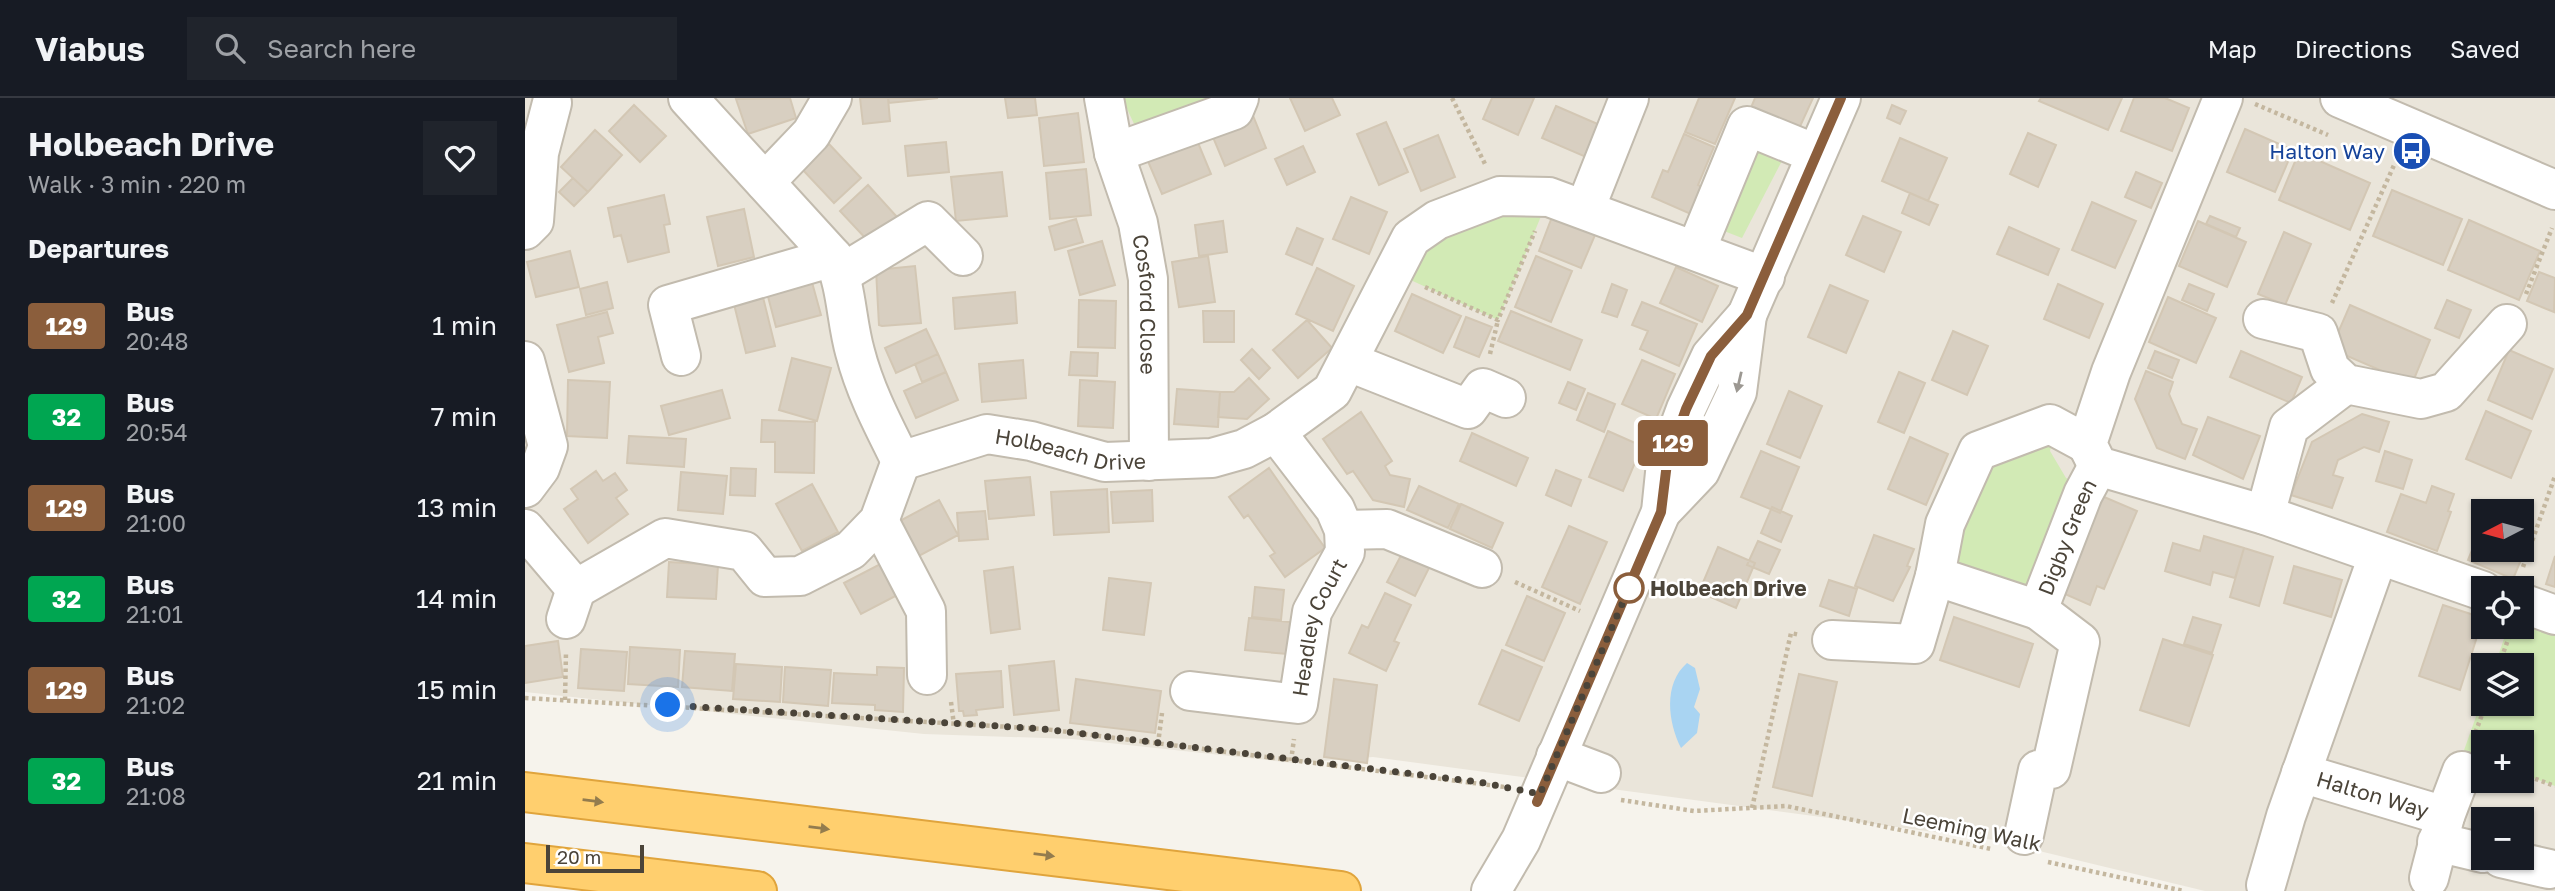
<!DOCTYPE html>
<meta charset="utf-8">
<style>
body{margin:0;font-family:"Golos Text",sans-serif;background:#20242c;color:#f1f3f6;height:100vh;display:flex;flex-direction:column;font-size:26px;white-space:nowrap}
*{box-sizing:border-box;margin:0}
p{font-size:23px;color:#9ea1a6}
.icon{flex:none;width:38px;height:38px;fill:none;stroke:currentColor;stroke-width:2;stroke-linecap:round;stroke-linejoin:round}
.map{position:relative;flex:1;overflow:hidden}
.drawer{display:flex;flex-direction:column;background:#171b24;width:525px}
.drawer>*{flex:none}
.badge{padding:0 14px;border-radius:5px;font-size:24px;line-height:46px}
.needle{width:46px;rotate:264deg}
.buttons{position:absolute;left:1946px;top:401px;display:grid;gap:14px}
.buttons a{display:grid;place-items:center;width:63px;height:63px;border-radius:0px;background:#171b24;box-shadow:0 2px 5px #0004;font-size:35px}
.scale{position:absolute;left:21px;bottom:18px;width:98px;box-sizing:border-box;padding-left:7px;border:4px solid #4b4439;border-top:0;font-size:19px;line-height:24px;white-space:nowrap;color:#4b4439;-webkit-text-stroke:5px #fff;paint-order:stroke}
.you{position:absolute;width:35px;height:35px;margin:-18px;border:5px solid #fff;border-radius:50%;background:#1a73e8;box-shadow:0 0 0 10px #1a73e833}
.map>.badge{position:absolute;translate:-50% -50%;box-shadow:0 0 0 4px #fff}
h2{padding:0 28px;font-size:26px;line-height:63px}
.round{display:grid;place-items:center;flex:none;width:74px;height:74px;border-radius:0px;background:#20242c}
.summary{display:flex;align-items:center;justify-content:space-between;height:119px;padding:0 28px}
h1{font-size:33px;font-weight:700;line-height:52px}
ul{padding:0;list-style:none}
li{display:flex;align-items:center;gap:21px;height:91px;padding:0 28px}
li div{flex:1}
li b{display:block;font-size:26px}
li em{font-style:normal}
li .badge{min-width:77px;font-weight:700;text-align:center}
header{display:flex;align-items:center;gap:42px;box-sizing:border-box;height:98px;padding:0 35px;background:#171b24;border-bottom:2px solid #363941}
header strong{font-size:33px}
nav{display:flex;gap:38px;margin-inline-start:auto;font-size:24px}
.search{width:490px;height:63px;background:#20242c;display:flex;align-items:center;gap:18px;box-sizing:border-box;padding:0 24px;border-radius:0px;color:#9ea1a6;font-size:26px}
main{display:flex;flex:1;min-height:0}
.map>svg:first-child{display:block}
</style>
<header>
<strong>Viabus</strong>
<div class="search"><svg class="icon" aria-label="search" viewBox="0 0 24 24"><circle cx="10" cy="10" r="6"/><path d="M15 15l6 6"/></svg>Search here</div>
<nav><a>Map</a><a>Directions</a><a>Saved</a></nav>
</header>
<main>
<section class="drawer">
<div class="summary"><div><h1>Holbeach Drive</h1><p>Walk · 3 min · 220 m</p></div><a class="round"><svg class="icon" aria-label="heart" viewBox="0 0 24 24"><path d="M12 20l-8-8c-3-5 5-10 8-4 3-6 11-1 8 4z"/></svg></a></div>
<h2>Departures</h2>
<ul>
<li><span class="badge" style="background:#8b5e3c;color:#fff">129</span><div><b>Bus</b><p>20:48</p></div><em>1 min</em></li>
<li><span class="badge" style="background:#00a651;color:#fff">32</span><div><b>Bus</b><p>20:54</p></div><em>7 min</em></li>
<li><span class="badge" style="background:#8b5e3c;color:#fff">129</span><div><b>Bus</b><p>21:00</p></div><em>13 min</em></li>
<li><span class="badge" style="background:#00a651;color:#fff">32</span><div><b>Bus</b><p>21:01</p></div><em>14 min</em></li>
<li><span class="badge" style="background:#8b5e3c;color:#fff">129</span><div><b>Bus</b><p>21:02</p></div><em>15 min</em></li>
<li><span class="badge" style="background:#00a651;color:#fff">32</span><div><b>Bus</b><p>21:08</p></div><em>21 min</em></li>
</ul>
</section>
<div class="map">
<svg width="2030" height="793" viewBox="0 0 2030 793">
<rect width="100%" height="100%" fill="#f6f3ec"/>
<path fill="#eae5da" fill-rule="evenodd" d="M0,0H2030V793H1680L1469,742L848,659L769,665L547,641L399,636L0,594ZM1958,413H1997V452H1958ZM1958,490H1997V528H1958ZM1958,567H1997V606H1958ZM1958,644H1997V682H1958ZM1958,721H1997V760H1958Z"/>
<path fill="#d2eab5" d="M597,0H708L616,41Z
M1219,36L1262,53L1217,140L1181,126Z
M1024,99L973,222L868,174L886,140Z
M1528,341L1525,353L1541,380L1554,386L1508,497L1435,471L1431,455L1437,440L1429,430L1441,393L1475,357Z
M1997,505L2030,517V688L1997,676V644H1958V662L1938,655L1958,599V606H1997V567H1970L1983,529L1997,528Z"/>
<path fill="#a9d4f2" d="M1162,565L1170,570L1175,591L1169,609L1175,616L1172,635L1156,650C1143,624 1138,586 1162,565Z"/>
<path fill="#d8cfc1" stroke="#d3c7b4" stroke-width="2" d="M265,0L271,20L223,36L211,1Z
M335,0H363L365,23L338,26Z
M363,0H413L364,5Z
M480,0H510L512,17L483,20Z
M765,0H807L815,17L780,33Z
M967,0H1009L993,37L958,21Z
M1174,0H1210L1190,46L1160,34Z
M1230,0H1288L1267,46L1220,24Z
M1516,0H1597L1583,32L1514,3Z
M1609,0H1640L1664,10L1647,53L1596,33Z
M109,7L141,38L115,64L84,33Z
M1367,7L1381,13L1375,26L1362,20Z
M1031,8L1075,27L1061,59L1017,40Z
M553,15L559,64L519,68L514,20Z
M727,15L741,50L700,68L685,32Z
M861,24L883,74L854,87L832,36Z
M1720,31L1768,52L1750,94L1702,74Z
M70,32L97,57L63,94L36,69Z
M1503,35L1531,47L1513,89L1485,76Z
M1159,36L1189,49L1173,87L1179,90L1168,117L1127,99L1138,72L1143,74Z
M913,37L930,79L896,93L879,51Z
M671,40L686,76L637,96L622,61Z
M1375,40L1422,60L1403,103L1357,83Z
M421,44L424,74L383,78L380,48Z
M304,46L336,80L309,105L277,71Z
M778,48L790,74L762,87L750,61Z
M1774,54L1845,85L1825,132L1754,102Z
M561,71L566,117L525,121L521,75Z
M477,74L482,118L431,123L426,79Z
M1611,74L1637,85L1626,110L1600,99Z
M48,80L63,94L49,108L34,94Z
M343,87L372,119L345,145L315,113Z
M1867,92L1937,121L1918,167L1848,138Z
M1385,95L1413,107L1404,127L1377,115Z
M139,97L145,126L139,127L144,154L103,164L96,137L89,139L83,110Z
M826,99L862,114L844,156L808,141Z
M1567,104L1611,123L1590,170L1547,152Z
M219,111L229,159L193,168L182,119Z
M1338,118L1376,134L1359,174L1321,157Z
M1685,118L1715,130L1711,139L1681,126Z
M1027,119L1070,137L1056,170L1014,153Z
M551,121L558,144L530,152L524,129Z
M1944,122L2015,153L1994,202L1923,172Z
M698,123L702,154L674,158L670,127Z
M1673,123L1721,144L1702,189L1654,168Z
M1484,129L1534,151L1523,177L1472,156Z
M772,130L798,141L787,167L761,156Z
M1759,134L1786,146L1760,207L1733,196Z
M577,143L590,187L555,197L543,153Z
M45,153L54,189L11,199L2,164Z
M683,158L690,204L654,209L647,164Z
M1011,158L1047,173L1026,224L990,209Z
M390,168L396,225L357,228L354,227L351,172Z
M1151,169L1193,188L1177,224L1135,205Z
M792,170L829,188L808,233L771,216Z
M2014,174L2030,180L2029,214L2002,203Z
M285,177L296,217L251,229L241,191Z
M82,184L88,210L61,217L55,191Z
M1087,186L1102,192L1092,219L1077,214Z
M1533,186L1578,206L1564,240L1519,221Z
M1664,186L1689,196L1682,213L1657,202Z
M235,187L250,248L221,255L206,194Z
M1305,187L1343,203L1321,255L1283,239Z
M490,194L492,225L430,231L428,200Z
M887,196L936,218L918,255L870,233Z
M1643,199L1691,220L1671,265L1624,244Z
M554,202L591,203L590,250L553,249Z
M1922,202L1946,212L1934,240L1910,230Z
M1117,204L1172,226L1154,268L1115,251L1123,233L1107,227Z
M1825,207L1905,242L1887,286L1806,251Z
M678,213H709V244H679Z
M986,213L1057,242L1045,272L973,243Z
M82,214L88,235L73,239L79,265L44,274L32,227Z
M941,219L967,229L954,259L929,249Z
M782,222L807,250L773,280L748,252Z
M401,231L413,256L371,275L360,250Z
M1428,233L1463,248L1442,297L1407,282Z
M727,251L745,270L734,281L716,262Z
M1984,252L2028,271L2007,321L1963,302Z
M1630,253L1654,262L1647,280L1623,270Z
M1716,253L1777,279L1766,305L1705,279Z
M546,254L573,255L572,278L544,277Z
M413,256L421,274L397,284L390,266Z
M267,260L306,270L292,323L254,312Z
M498,262L501,300L457,304L454,266Z
M1117,262L1150,276L1131,321L1097,306Z
M1621,273L1648,284L1644,296L1657,326L1672,331L1660,361L1632,350L1610,301Z
M421,274L433,302L391,320L379,293Z
M1374,274L1400,285L1379,335L1353,324Z
M724,280L744,301L722,321L693,319L695,294H709Z
M43,282L85,284L82,340L42,338Z
M555,282L590,284L588,330L553,328Z
M1043,284L1060,291L1051,312L1034,305Z
M652,291L695,294L693,329L649,326Z
M197,292L205,320L144,337L136,308Z
M1264,293L1297,308L1275,360L1242,346Z
M1063,295L1090,306L1079,334L1052,322Z
M1961,313L2006,333L1986,380L1941,361Z
M836,314L867,363L860,368L865,377L885,381L879,409L848,402L828,373L822,376L798,341Z
M1837,316L1864,324L1854,354L1839,349L1813,362L1808,377L1818,380L1807,410L1766,397L1787,344Z
M1683,319L1735,338L1718,381L1668,357Z
M237,322L290,324L289,375L250,374V344H236Z
M1083,333L1117,348L1098,393L1064,379Z
M947,335L1003,360L991,388L935,363Z
M104,338L161,341L159,369L102,365Z
M1385,339L1423,356L1401,407L1363,391Z
M1236,353L1274,369L1255,415L1216,399Z
M1860,353L1887,362L1878,391L1851,383Z
M206,370L231,371L230,398L205,397Z
M744,370L800,450L760,479L745,458L750,455L723,417L719,420L704,399Z
M1031,372L1056,382L1046,408L1021,397Z
M71,373L78,383L90,375L102,392L91,400L103,416L63,445L39,411L53,401L46,391Z
M156,374L202,378L198,416L153,412Z
M505,379L509,417L464,421L460,383Z
M287,386L313,434L277,453L251,406Z
M894,388L934,406L923,430L882,412Z
M1907,388L1929,396L1923,413L1926,414L1912,453L1862,434L1876,396L1901,405Z
M582,391L584,434L529,437L526,394Z
M627,392L628,423L588,425L586,394Z
M1572,396L1612,413L1579,491L1572,488L1565,507L1533,493Z
M414,402L433,437L392,459L373,424Z
M936,406L978,425L967,450L925,431Z
M1247,409L1267,418L1256,444L1236,435Z
M460,413L463,441L434,443L432,415Z
M1958,425V452H1997V434L2006,438L1988,481L1943,462Z
M1044,428L1082,444L1055,506L1017,489Z
M1349,437L1389,451L1382,468L1385,469L1368,503L1330,488Z
M1679,438L1719,450L1710,480L1688,474L1685,487L1640,473L1648,445L1675,453Z
M1233,443L1255,452L1244,476L1222,467Z
M882,446L909,460L890,498L862,484Z
M1193,449L1230,465L1211,510L1174,494Z
M1719,450L1748,459L1734,508L1705,499Z
M2030,458V489L2021,486Z
M363,462L380,493L336,516L319,485Z
M144,464L193,467L191,501L142,499Z
M1769,468L1817,482L1806,519L1759,505Z
M488,469L495,531L466,535L459,473Z
M584,480L626,485L619,537L578,532Z
M1304,482L1332,491L1324,518L1295,508Z
M730,489L759,492L756,522L727,519Z
M860,495L886,507L869,543L874,545L861,573L824,555L837,527L843,530Z
M1002,498L1040,515L1019,563L981,547Z
M1918,507L1958,520L1935,592L1894,578Z
M1429,519L1508,546L1494,589L1415,562Z
M1668,519L1696,527L1687,555L1659,546Z
M724,520L765,524L762,556L720,552Z
M1638,541L1688,557L1664,628L1615,612Z
M33,543L38,579L0,585V548Z
M105,549L155,552L153,589L103,586Z
M56,551L102,554L99,593L53,590Z
M977,552L1017,569L994,623L954,606Z
M160,553L210,556L207,593L157,589Z
M529,563L534,612L489,617L484,568Z
M211,566L257,569L255,604L208,601Z
M260,569L306,572L303,608L258,604Z
M352,569L379,570L378,614L350,612V607L307,605L309,575L352,577Z
M476,573L478,609L451,612L452,617L439,618L438,613H434L431,576Z
M1274,576L1312,584L1287,698L1248,689Z
M551,581L636,593L630,635L545,625Z
M809,581L852,587L842,665L799,659Z"/>
<g fill="none" stroke-linecap="round" stroke-linejoin="round">
<g stroke="#c2bbae" stroke-width="42">
<g id="minor">
<path id="s1" d="M163,0L308,159C322,189 321,222 330,254C340,293 358,327 376,363L462,336L506,343L580,364L687,360L719,351L751,334L807,293L886,140L912,122L975,98L1024,99L1240,179"/>
<path id="s2" d="M579,0L589,55L613,125L623,181L624,363"/>
<path d="M1698,0L1586,274L1562,346L1573,368L1740,417L1958,493"/>
<path d="M1815,0L2030,92"/>
<path d="M589,55L709,12L714,0"/>
<path d="M240,84L286,36L307,0"/>
<path d="M1060,111L1104,0"/>
<path d="M0,132L9,123L14,55L27,5"/>
<path d="M1171,152L1222,28L1291,56"/>
<path d="M316,176L403,123L438,158"/>
<path d="M1738,221L1793,235L1805,271L1821,286L1896,301L1921,294L1982,226"/>
<path d="M156,258L143,207L308,159"/>
<path d="M0,263L23,348L15,370L0,390"/>
<path d="M824,264L943,311L958,290L981,300"/>
<path id="s3" d="M1562,346L1525,326L1453,353L1420,426L1410,478L1513,512L1558,396L1573,368"/>
<path d="M1136,414L1175,373L1212,294L1222,217"/>
<path d="M1740,417L1764,329L1821,286"/>
<path d="M354,423L401,513L402,577"/>
<path d="M0,431L51,491L140,440L219,453L240,479L275,478L326,452L354,423L376,363"/>
<path d="M819,432L862,431L957,470"/>
<path d="M1997,505L2030,517"/>
<path d="M41,521L51,491"/>
<path d="M1307,542L1390,546L1410,478"/>
<path id="s4" d="M665,593L773,606L787,514L820,454L819,432L810,411L751,334"/>
<path d="M1031,658L1076,675"/>
<path id="s5" d="M1776,675L1920,718"/>
<path d="M1499,737L1513,672L1526,671L1555,544L1513,512"/>
<path d="M1912,744L1958,755"/>
<path d="M1976,760L2024,771"/>
<path d="M1904,780L1920,718L1937,673"/>
<path d="M1741,787L1761,718L1853,458"/>
<path d="M966,793L996,742L1136,414L1141,365L1161,311L1186,258L1222,217L1316,0"/>
</g>
</g>
<g stroke="#e0a43c" stroke-width="42">
<path id="highway" d="M0,694L816,793
M0,765L232,793"/>
</g>
<path stroke="#c4b79f" stroke-width="4.5" stroke-dasharray="3.5 3.5" stroke-linecap="butt" d="M927,0L961,68
M1730,6L1803,37
M900,189L973,222L1010,133
M2001,196L2027,130
M1807,205L1870,65
M965,256L973,222
M1998,469L2030,378
M990,484L1055,513
M1974,567L1985,536
M0,600L519,631L980,689
M40,602L41,554
M426,604L429,627
M1948,641L1961,606
M633,646L637,615
M766,663L769,641
M1997,676L2030,688
M1096,702L1169,713L1261,708L1466,751
M1227,710L1266,535L1275,537
M1523,764L1659,793"/>
<use href="#minor" stroke="#fff" stroke-width="38"/>
<use href="#highway" stroke="#ffcf6e" stroke-width="38"/>
</g>
<defs><path id="oneway-solid" d="M-6-.8H1V-3.2L6.5 0L1 3.2V.8H-6Z" transform="scale(1.75)"/></defs>
<use fill="#9c9892" href="#oneway-solid" transform="translate(1214 284) rotate(103)"/>
<g fill="#937c4e">
<use href="#oneway-solid" transform="translate(68 703) rotate(7)"/>
<use href="#oneway-solid" transform="translate(294 730) rotate(7)"/>
<use href="#oneway-solid" transform="translate(519 757) rotate(7)"/>
</g>
<g fill="none" stroke-linecap="round" stroke-linejoin="round">
<g stroke="#fff" stroke-width="16">
<path id="line" d="M1012,704L1136,414L1142,365L1161,311L1186,258L1222,217L1316,0"/>
</g>
<use href="#line" stroke="#8b5e3c" stroke-width="10"/>
<path stroke="#4b4439" stroke-width="7" stroke-dasharray="0 12.6" d="M143,607L519,631L954,684L1015,696L1104,490"/>
</g>
<defs>
<g id="bus-disc" transform="scale(2.0125)"><circle r="9.5" fill="#1a4fb4" stroke="#fff"/><path d="M-5-6H5V4H4V6H2V4H-2V6H-4V4H-5ZM-3.5-4V0h7V-4ZM-3.5 1.2v1.5H-2V1.2ZM2 1.2v1.5H3.5V1.2Z" fill="#fff"/></g>
</defs>
<g fill-rule="evenodd">
<use href="#bus-disc" x="1887" y="53"/>
</g>
<circle fill="#fff" stroke="#8b5e3c" stroke-width="3.5" cx="1104" cy="490" r="14"/>
<g text-anchor="middle" dominant-baseline="central" stroke-width="5" stroke-linejoin="round" paint-order="stroke">
<g font-size="21" fill="#164399" stroke="#fff" text-anchor="end">
<text x="1860" y="53">Halton Way</text>
</g>
<g font-size="21" fill="#4b4439" stroke="#fff">
<text stroke="none"><textPath href="#s2" startOffset="212">Cosford Close</textPath></text>
<text stroke="none"><textPath href="#s1" startOffset="607">Holbeach Drive</textPath></text>
<text stroke="none"><textPath href="#s3" startOffset="439">Digby Green</textPath></text>
<text stroke="none"><textPath href="#s4" startOffset="189">Headley Court</textPath></text>
<text stroke="none"><textPath href="#s5" startOffset="75">Halton Way</textPath></text>
<text transform="translate(1447 731) rotate(12)">Leeming Walk</text>
</g>
<g font-size="21" font-weight="bold" fill="#4b4439" stroke="#fff" text-anchor="start">
<text x="1125" y="490">Holbeach Drive</text>
</g>
</g>
</svg>
<div class="buttons">
<a><svg class="needle" viewBox="-14 -14 28 28"><path d="M0-13l5 13h-10z" fill="#e53935"/><path d="M0 13l5-13h-10z" fill="#9ea1a6"/></svg></a>
<a><svg class="icon" aria-label="locate" viewBox="0 0 24 24"><circle cx="12" cy="12" r="6"/><path d="M12 2v4M12 18v4M2 12h4M18 12h4"/></svg></a>
<a><svg class="icon" aria-label="layers" viewBox="0 0 24 24"><path d="M12 4l9 5-9 5-9-5zM3 14l9 5 9-5"/></svg></a>
<a>+</a>
<a>−</a>
</div>
<div class="scale">20 m</div>
<div class="you" style="left:143px;top:607px"></div>
<b class="badge" style="left:1148px;top:345px;background:#8b5e3c;color:#fff">129</b>
</div>
</main>
